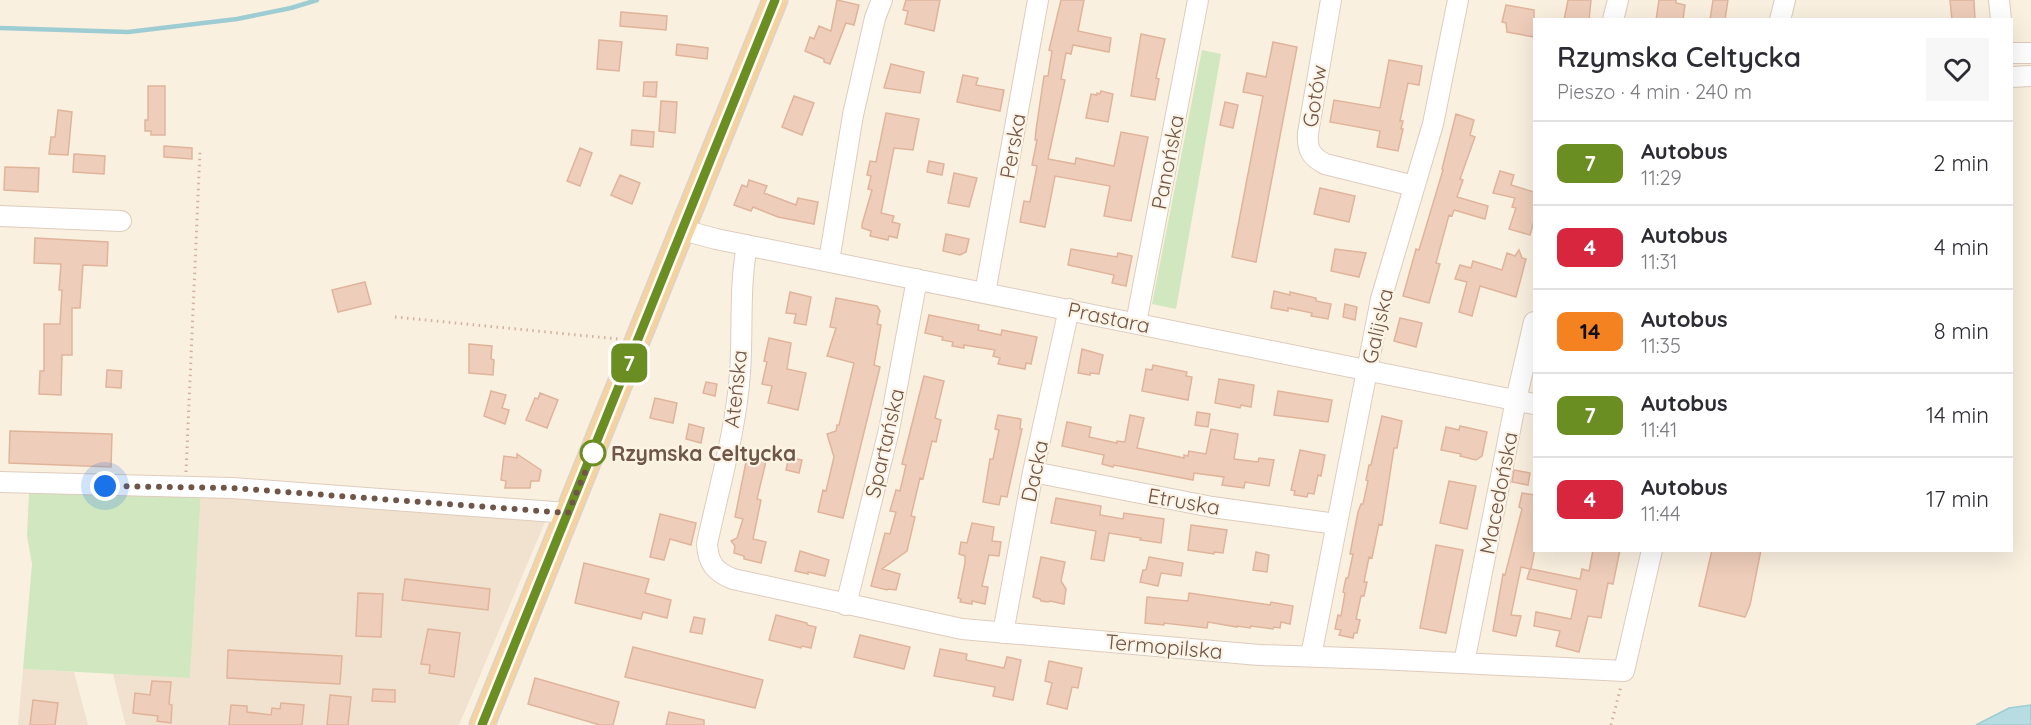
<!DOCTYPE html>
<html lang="pl">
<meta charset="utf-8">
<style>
body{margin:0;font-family:Quicksand,sans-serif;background:#f7f7f7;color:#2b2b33;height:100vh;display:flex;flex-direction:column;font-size:22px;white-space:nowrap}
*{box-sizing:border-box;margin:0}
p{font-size:20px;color:#7c7c81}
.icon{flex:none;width:33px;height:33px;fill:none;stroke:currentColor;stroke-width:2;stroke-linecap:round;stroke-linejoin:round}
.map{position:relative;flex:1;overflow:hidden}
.drawer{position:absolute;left:1533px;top:18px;width:480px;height:534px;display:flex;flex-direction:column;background:#fff;border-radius:0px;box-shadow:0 6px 24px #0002}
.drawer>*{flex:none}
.badge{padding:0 12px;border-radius:9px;font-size:21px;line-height:39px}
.you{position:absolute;width:30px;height:30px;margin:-15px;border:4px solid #fff;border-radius:50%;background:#1a73e8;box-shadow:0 0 0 9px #1a73e833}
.map>.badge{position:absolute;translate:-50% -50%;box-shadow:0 0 0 3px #fff}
.round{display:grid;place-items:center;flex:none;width:63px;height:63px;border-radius:0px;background:#f7f7f7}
.overview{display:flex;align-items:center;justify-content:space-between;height:102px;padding:0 24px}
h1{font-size:28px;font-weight:600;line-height:45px}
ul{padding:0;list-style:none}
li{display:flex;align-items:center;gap:18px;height:84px;padding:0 24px;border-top:2px solid #e1e1e2}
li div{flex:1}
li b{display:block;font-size:22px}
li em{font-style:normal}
li .badge{min-width:66px;font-weight:700;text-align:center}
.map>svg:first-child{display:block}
</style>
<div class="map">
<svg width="2031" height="725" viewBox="0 0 2031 725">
<rect width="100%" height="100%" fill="#faf0e0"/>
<path fill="#f1e1cf" d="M201,492L542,518L545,522L459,725H127L125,723L113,674L190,677Z
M23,669L74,672L88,725H18Z"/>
<path fill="#d1e7c0" d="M1202,50L1221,54L1176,309L1152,304Z
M29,492C86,494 144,499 201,492L190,678L23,669L32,564L27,536Z"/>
<path fill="#b7dde2" stroke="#9dccd3" stroke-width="1.5" d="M2031,705V725H1976L2009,708Z"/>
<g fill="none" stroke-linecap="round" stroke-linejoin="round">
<path stroke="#9dccd3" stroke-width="4.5" d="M0,28L128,32L237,19L291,8L317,0"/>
</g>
<path fill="#eecdba" stroke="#e0b49b" stroke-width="1.5" d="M837,0L859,5L854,25L846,23L830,64L824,62V59L805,51L810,37L814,39L819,26L831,31Z
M906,0H940L934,31L905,24L908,11L903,10Z
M1061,0H1084L1078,31L1111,38L1109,52L1073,45L1071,54L1066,53L1061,79L1065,80L1048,159L1075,164L1076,158L1114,166L1121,132L1148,137L1131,221L1104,216L1110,186L1055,176L1045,227L1020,222L1024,201L1030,202L1037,166L1032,165L1037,140H1035L1036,130L1044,76H1048L1052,51L1049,50Z
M1568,0H1591L1589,20H1564Z
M1659,0H1676V3L1685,5L1683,20H1656Z
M1713,0H1728L1725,20H1710Z
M1950,0H1974L1975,20H1952Z
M1506,5L1534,10V37L1507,32L1506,23L1502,22Z
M621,12L667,16L666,30L620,26Z
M1141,34L1165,39L1156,78L1159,79L1155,100L1131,96Z
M599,40L622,42L619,71L597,69Z
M1273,42L1297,47L1256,262L1232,257L1263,96L1243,92L1247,73L1266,77Z
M677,44L708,48L707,59L676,55Z
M1389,60L1422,66L1419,85L1408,83L1400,121H1403L1401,129H1403L1398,151L1377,147L1380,131L1330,122L1334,100L1380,108Z
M891,64L924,72L920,93L884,88Z
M963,75L978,78L976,85L1004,90L1000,111L957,102Z
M644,82H657L656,97L643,96Z
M148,86H165V135H151V131H145V120H148Z
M1101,91L1113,94L1108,122L1086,118L1091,94L1097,95V93L1100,94Z
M794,96L814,103L802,135L782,127Z
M661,101L677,102L675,133L659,131Z
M1225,102L1238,105L1233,128L1220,125Z
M58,110L72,112L68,155L49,154L51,137H55Z
M886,113L919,119L913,150L894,148L881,213L894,216L892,222L900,224L897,238L889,236L888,240L870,236L871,231L862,228V224L872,190L868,189L871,176L867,175L870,161L876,162Z
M1456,114L1474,120L1470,135L1475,137L1460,179L1463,180L1457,197L1488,206L1485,219L1454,210L1452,216L1449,215L1436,263L1440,264L1429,303L1403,296L1416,249L1419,250L1443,170L1442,169Z
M632,130L654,132L653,147L631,145Z
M164,146L192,148V159L164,157Z
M580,148L592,153L580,186L567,181Z
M74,154L105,156L104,174L73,172Z
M929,161L944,164L942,175L927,172Z
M5,167L39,168L38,192L4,190Z
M1500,171L1514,175L1511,185L1534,192V221L1530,235L1509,229L1516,208L1512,207L1515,198L1493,193Z
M954,173L977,178L969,207L948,203Z
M620,175L640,183L632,204L611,195Z
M749,180L767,186L764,193L796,205L798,198L818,202L814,224L778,217L753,207L751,211L734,205L742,185L747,187Z
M1320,188L1355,196L1349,222L1314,214Z
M946,234L969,239L966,252L960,255L943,251Z
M35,238L108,242L107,266L83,265L80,308H72V355H62L61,395L39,394L40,371H44V324H60L62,290H59L61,264L34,263Z
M1071,249L1117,257L1118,253L1132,256L1126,286L1112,283L1114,275L1068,265Z
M1335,249L1366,253L1359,277L1331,271Z
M1519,250L1522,258L1526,259L1516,297L1480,286L1472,316L1459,312L1467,282L1455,279L1460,265L1471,268L1473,261L1502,270L1507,253L1515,256Z
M365,282L371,304L338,312L332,290Z
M1274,291L1290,295V292L1316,298V301L1331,304L1328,319L1311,316L1312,313L1288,308V311L1271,308Z
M790,292L811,297L806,325L794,323L796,314L786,313Z
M836,298L877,306L880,311L877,324L881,325L874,365L880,367L843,518L818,512L823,490L826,491L834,457L827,434L836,431L837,425H839L854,363L827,356L836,328L830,327Z
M1345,304L1357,307L1355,320L1343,317Z
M929,315L979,325L978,330L1001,335L1002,330L1037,337L1031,364L1026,363L1025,369L998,364L1000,358L993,356L995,350L964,345V348L952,346L953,342L942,340L943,337L925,333Z
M1400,318L1422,323L1416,347L1394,341Z
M769,338L791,343L787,369L806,373L798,410L768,403L772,386L762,384L767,362L764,361Z
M469,344L492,346L491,359L494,360L493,375L469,373Z
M1082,349L1103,355L1099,374L1090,373V375L1078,373Z
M1153,365L1187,372L1186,376L1192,377L1188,400L1142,391L1146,369L1152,370Z
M107,370L122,371L121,388L106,387Z
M924,376L944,381L935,418L941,420L936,442L932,441L923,479L920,478L911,516L915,517L907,551L882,569L900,574L896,590L888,589L887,590L871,586L885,533L890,534L896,512L890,511L896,490L900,491L906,465L902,464Z
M1219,379L1254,385L1251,407L1241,405L1240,408L1215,403Z
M706,382L717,384L715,396L703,393Z
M491,391L506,395L502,408L509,410L505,424L484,416Z
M1278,391L1332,400L1328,422L1274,415Z
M540,393L558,400L547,428L526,420L535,398L538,399Z
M655,398L677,403L673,423L650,418Z
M1197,412L1210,414L1208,427L1195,425Z
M998,415L1021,419L1020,429H1022L1007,497L1001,496L999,505L983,502L990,459H993L999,430L995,429Z
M1130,415L1144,418L1137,448L1184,458V455L1188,456L1189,451L1206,454L1211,429L1238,434L1234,459L1258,462L1259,458L1274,460L1269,486L1245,482L1244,488L1222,485L1224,477L1194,473L1193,480L1114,465L1113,467L1102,464L1104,455L1062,446L1067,422L1091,427L1089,437L1117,443V441L1125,442Z
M1382,416L1402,421L1397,448H1394L1382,525L1379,524L1372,558L1369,557L1364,582H1367L1364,596H1361L1356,619L1360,620L1357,633H1354L1353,638L1339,635L1341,630L1335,629L1338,615L1341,616L1345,593L1343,592L1346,578H1348L1353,554H1350L1358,512L1361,504H1363L1368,481L1366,480L1369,465H1371Z
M689,424L704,428L701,443L686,439Z
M1460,426L1487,432L1482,456L1476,460L1460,456L1461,454L1441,450L1446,427L1459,430Z
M10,431L112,434L111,467L9,463Z
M1300,450L1325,455L1321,476L1318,475L1314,494L1308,493L1307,497L1294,495L1295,491L1291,490Z
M517,454L541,470L539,481H531L530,488H505L506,481L501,480L504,456L517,458Z
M747,457L766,461L757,499L761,500L753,539L766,542L761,563L744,559V556L734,553L735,546L731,541L737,538L743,519L735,517Z
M789,457L802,460L799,473L786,470Z
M1514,470L1530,473L1528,485L1512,482Z
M1449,481L1476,486L1467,529L1440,523Z
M1522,493L1534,495V554L1531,569L1580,579L1582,569L1589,571L1593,550H1620L1613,584L1608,583L1601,618L1588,616L1579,652L1556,646L1560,631L1534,626L1536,612L1571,619L1577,590L1527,579L1530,569L1521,567L1511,615L1521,616L1516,636L1493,631L1503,574L1505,575L1522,509L1519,507Z
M1056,498L1101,506L1100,515L1123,519L1124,513L1164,519L1161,543L1140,540L1141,538L1109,533L1104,561L1091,559L1096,531L1051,523Z
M660,514L696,523L691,545L670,539L664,560L650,557Z
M972,523L994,527L992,541L1001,542L999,556L989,555L982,586L988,587L985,604L972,601V604L960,602L961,599L958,598L965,563V556L959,554L961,542L967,543Z
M1191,525L1227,530L1223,553L1214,552V554L1188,550Z
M1436,545L1463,550L1446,633L1420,628Z
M1712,550H1761L1750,605L1745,617L1699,606Z
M800,551L829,560L825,576L808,572V574L795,571Z
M1256,552L1269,555L1267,572L1253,570Z
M1041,557L1065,562L1061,581L1066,589L1064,604L1050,601L1048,602L1041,601L1040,599L1033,597Z
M1149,557L1183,563L1181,576L1161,573L1158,586L1140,582L1143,570H1146Z
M584,563L649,579L645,593L671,600L667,618L643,612L641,619L575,603Z
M405,579L490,589L488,610L402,600Z
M358,593L383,594L381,637L356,636Z
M1189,593L1270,605L1271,602L1293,606L1290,624L1281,622L1280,628L1274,627L1273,629L1251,626L1250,628L1237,626V627L1208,622L1207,628L1164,623V625L1145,623L1147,597L1188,601Z
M776,615L807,623V625L816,627L811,648L802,646L801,648L769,640Z
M694,617L705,619L702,634L690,632Z
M428,629L460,633L454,677L429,673L430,665L421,664Z
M860,635L910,647L904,669L854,657Z
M633,647L763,680L755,708L625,677Z
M940,649L967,654L966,660L1004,668L1007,657L1021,660L1013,700L993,696L995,687L934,676Z
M228,650L342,656L340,684L227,678Z
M1049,661L1082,668L1078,688L1072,687L1067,709L1047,704L1052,683L1045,681Z
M535,678L619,702L613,725H600L528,704Z
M152,681L171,682L169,704L172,705L171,723L157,721L158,716L133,713L135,693L150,695Z
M373,689L395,690V702L372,701Z
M330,695L351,697L348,725H327Z
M33,700L58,703L55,725H30Z
M281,703L304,705L302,725H229L231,705L247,706V712L271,715L272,708L280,709Z
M669,712L704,720V725H666Z"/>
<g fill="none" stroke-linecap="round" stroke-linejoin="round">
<g stroke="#deccbd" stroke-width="22">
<path id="minor" d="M1331,0L1308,133C1307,149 1310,156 1325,164L1414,186
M1999,0L2001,20
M1613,20L1618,0
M1780,20L1785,0
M2012,53H2031
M2012,77L2031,76
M0,216L121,221
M683,230L716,239L1534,404
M747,245C739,287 743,330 740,373C736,430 719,487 707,544C708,563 715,572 733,579L962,629L1259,655L1379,659L1624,671L1652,550
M829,261L853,115L875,18L882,0
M985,293L1038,0
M1136,323L1198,0
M1033,472L1212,507L1336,524
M0,482L232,488L568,513
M846,605L889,430L917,279
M1003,633L1033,472L1069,309
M1311,656L1381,299L1433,124L1458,0
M1464,663L1516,400L1534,322"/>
</g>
<g stroke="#dad3d0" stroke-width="27">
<path id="major" d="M482,725L775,0"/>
</g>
<path stroke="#d2b19d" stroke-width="3" stroke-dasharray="1.5 4.5" stroke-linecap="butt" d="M395,317L618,339
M186,472L200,151
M1611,725L1621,686"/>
<use href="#minor" stroke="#fff" stroke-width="20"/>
<use href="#major" stroke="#f6d29c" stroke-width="24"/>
</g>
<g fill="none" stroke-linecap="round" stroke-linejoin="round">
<g stroke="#fff" stroke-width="14">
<path id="line" d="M482,725L775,0"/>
</g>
<use href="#line" stroke="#6b8e23" stroke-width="9"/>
<path stroke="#6f5649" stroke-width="6" stroke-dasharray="0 10.8" d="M105,486L232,488L568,513L593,453"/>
</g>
<circle fill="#fff" stroke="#6b8e23" stroke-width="3" cx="593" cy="453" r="12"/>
<g text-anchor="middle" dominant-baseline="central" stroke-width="4.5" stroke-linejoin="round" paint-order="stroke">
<g font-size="21" fill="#6f5649" stroke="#fef4e6">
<text transform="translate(1314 96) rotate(-81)">Gotów</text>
<text transform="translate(1012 146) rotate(-80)">Perska</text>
<text transform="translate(1167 162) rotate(-79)">Panońska</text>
<text transform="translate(1109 317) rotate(12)">Prastara</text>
<text transform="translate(1377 326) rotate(-77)">Galijska</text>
<text transform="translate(735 389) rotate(-84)">Ateńska</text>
<text transform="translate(884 443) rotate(-77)">Spartańska</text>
<text transform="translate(1034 471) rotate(-78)">Dacka</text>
<text transform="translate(1498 493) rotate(-79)">Macedońska</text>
<text transform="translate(1184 501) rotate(10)">Etruska</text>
<text transform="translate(1164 646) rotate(5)">Termopilska</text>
</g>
<g font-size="21" font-weight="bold" fill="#6f5649" stroke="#fef4e6" text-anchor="start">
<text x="611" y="453">Rzymska Celtycka</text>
</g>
</g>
</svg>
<div class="you" style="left:105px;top:486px"></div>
<b class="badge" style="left:629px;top:363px;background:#6b8e23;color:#fff">7</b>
<section class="drawer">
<div class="overview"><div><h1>Rzymska Celtycka</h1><p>Pieszo · 4 min · 240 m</p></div><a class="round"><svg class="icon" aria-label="heart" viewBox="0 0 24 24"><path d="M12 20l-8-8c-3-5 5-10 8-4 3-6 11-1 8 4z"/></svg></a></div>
<ul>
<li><span class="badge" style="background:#6b8e23;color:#fff">7</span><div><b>Autobus</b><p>11:29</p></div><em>2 min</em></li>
<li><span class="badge" style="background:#d7263d;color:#fff">4</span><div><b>Autobus</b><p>11:31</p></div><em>4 min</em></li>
<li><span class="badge" style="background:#f58220;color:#111">14</span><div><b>Autobus</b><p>11:35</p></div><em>8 min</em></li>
<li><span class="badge" style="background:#6b8e23;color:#fff">7</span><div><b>Autobus</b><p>11:41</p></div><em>14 min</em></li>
<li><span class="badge" style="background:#d7263d;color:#fff">4</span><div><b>Autobus</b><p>11:44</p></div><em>17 min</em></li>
</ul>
</section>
</div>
